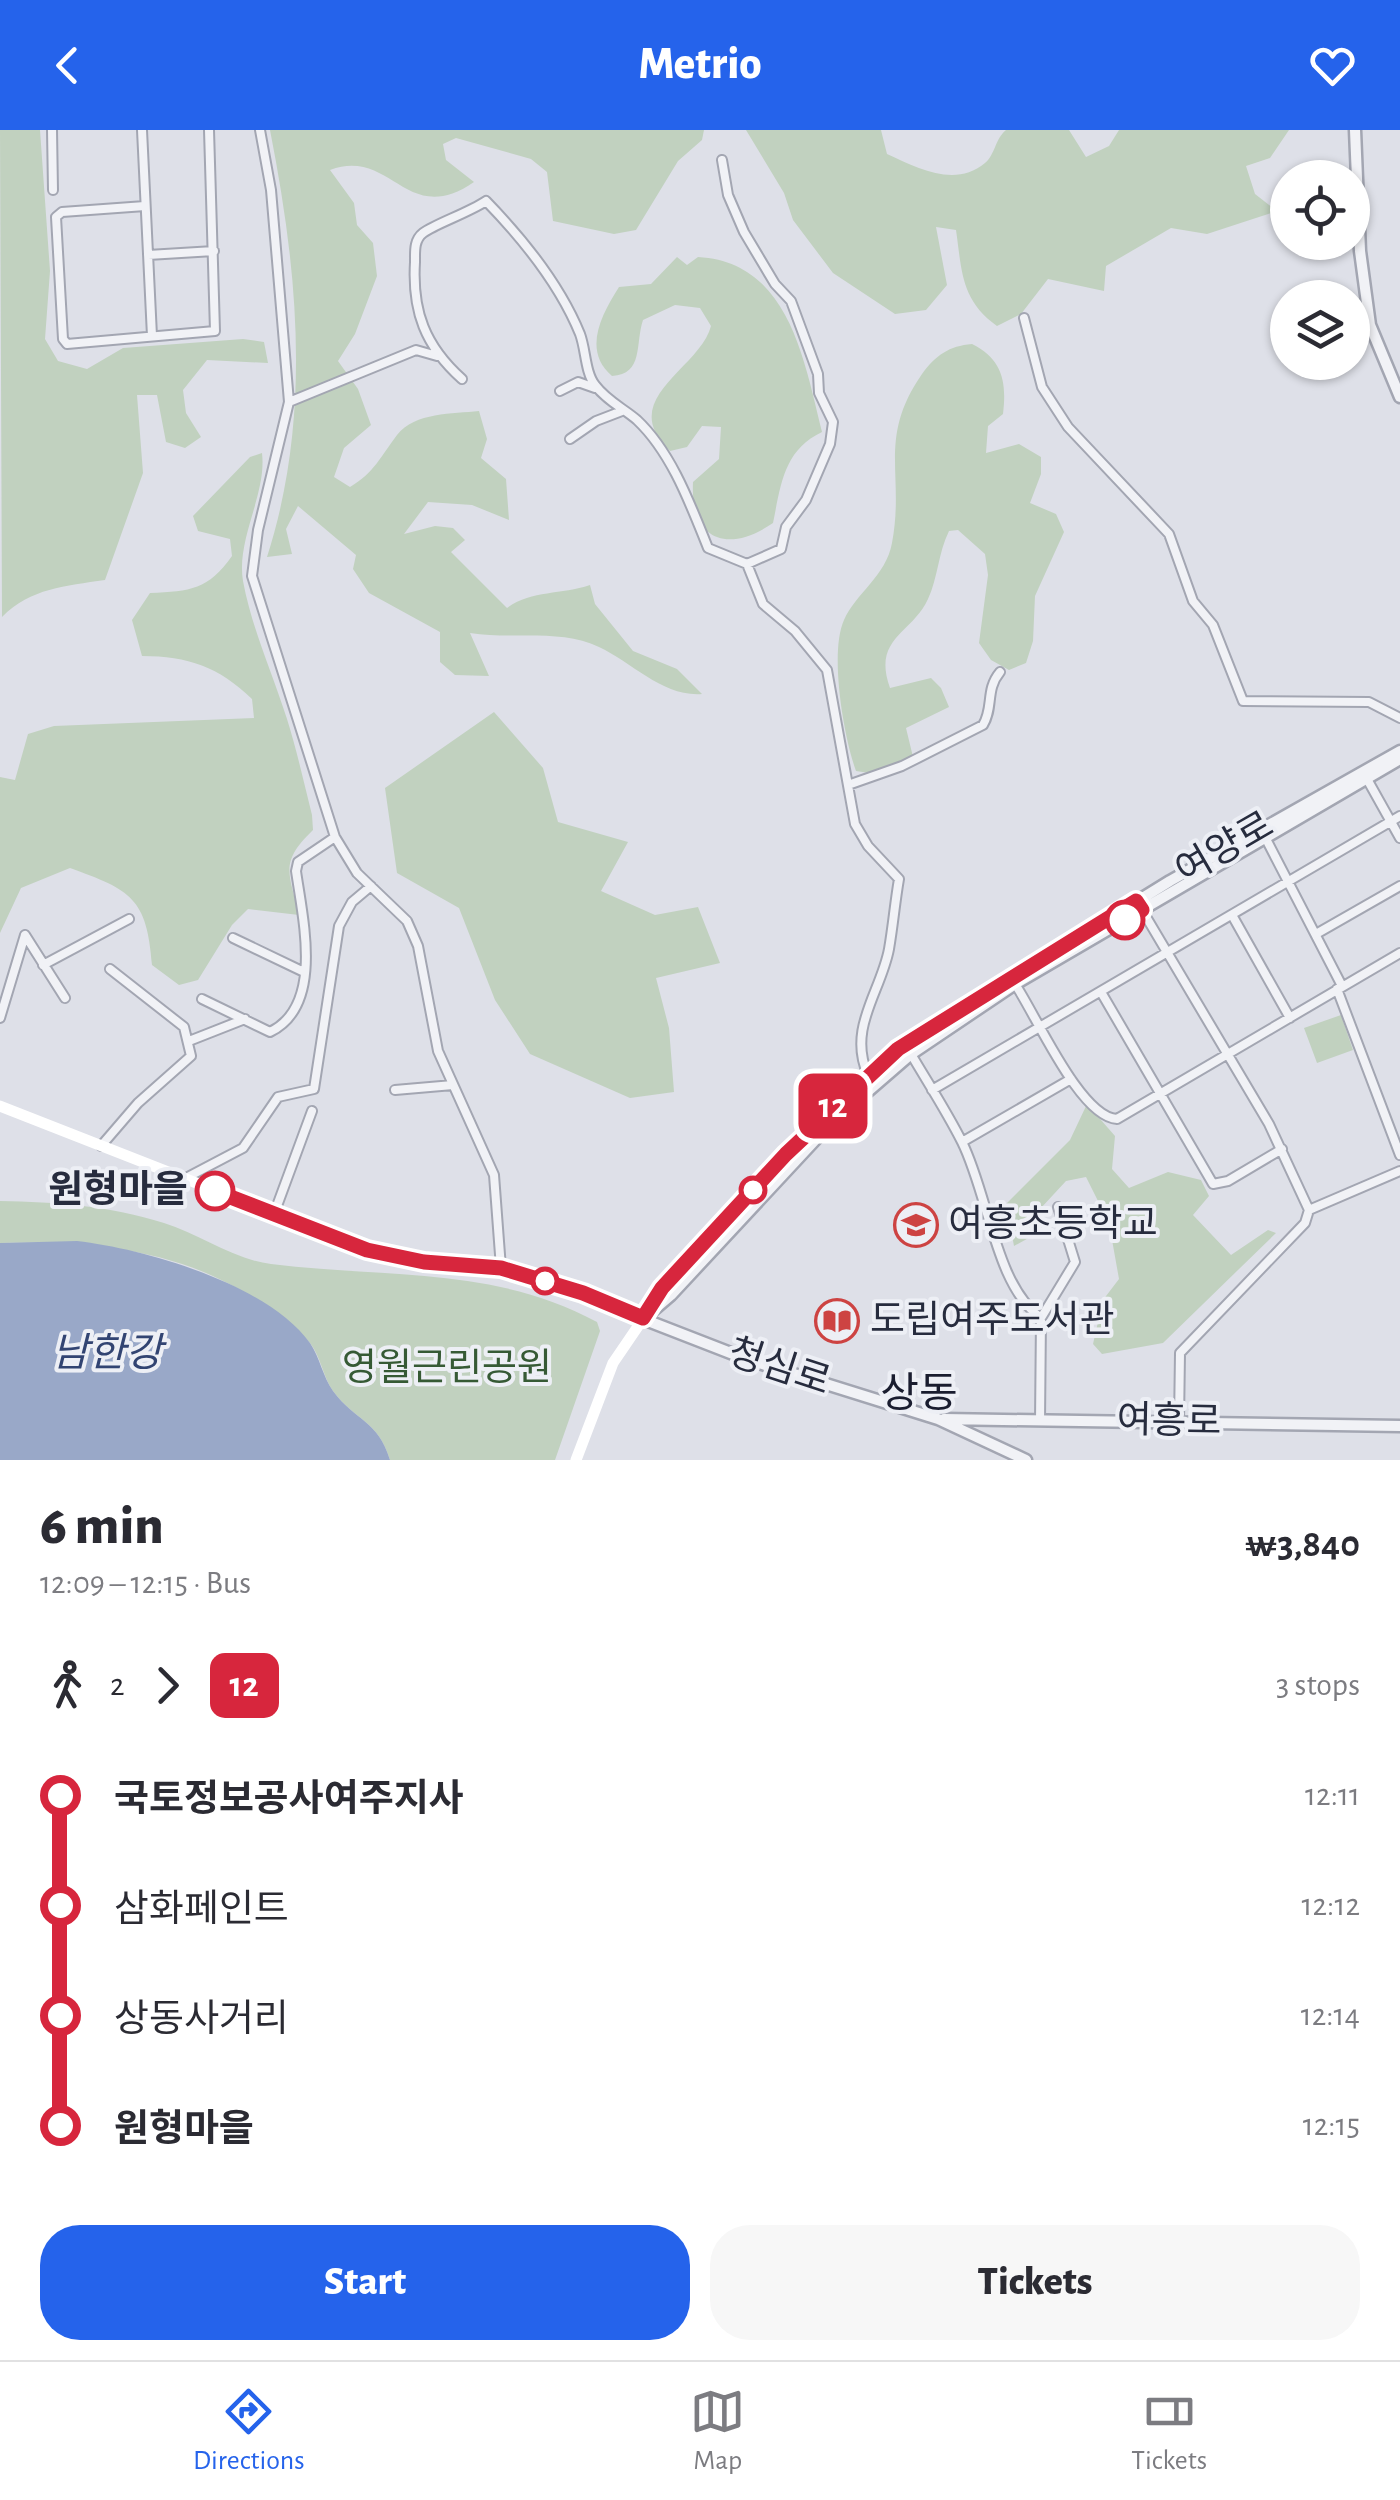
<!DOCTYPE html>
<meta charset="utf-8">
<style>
body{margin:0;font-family:"Alegreya Sans","Noto Sans KR",sans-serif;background:#f7f7f7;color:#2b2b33;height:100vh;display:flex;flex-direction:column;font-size:38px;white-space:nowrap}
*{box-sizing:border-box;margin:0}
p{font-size:32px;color:#7c7c81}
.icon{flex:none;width:55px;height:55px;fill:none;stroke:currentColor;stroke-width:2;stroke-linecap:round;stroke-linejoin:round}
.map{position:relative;height:1330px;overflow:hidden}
.drawer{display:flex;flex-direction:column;background:#fff;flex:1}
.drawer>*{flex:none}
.badge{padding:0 20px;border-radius:15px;font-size:35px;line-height:65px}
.controls{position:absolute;left:1270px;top:30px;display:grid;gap:20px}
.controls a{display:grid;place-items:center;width:100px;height:100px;border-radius:50%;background:#fff;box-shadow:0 2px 8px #0004;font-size:50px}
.map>.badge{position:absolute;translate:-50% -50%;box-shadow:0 0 0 5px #fff}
.legs{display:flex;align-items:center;gap:15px;height:110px;padding:0 40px;font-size:32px}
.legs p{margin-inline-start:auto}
.overview{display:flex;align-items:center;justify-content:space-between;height:170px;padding:0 40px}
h1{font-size:55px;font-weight:800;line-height:75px}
.action{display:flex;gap:20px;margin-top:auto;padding:20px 40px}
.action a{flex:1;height:115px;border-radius:40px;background:#2563eb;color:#fff;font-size:40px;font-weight:800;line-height:115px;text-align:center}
.action a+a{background:#f7f7f7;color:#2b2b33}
ul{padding:0 40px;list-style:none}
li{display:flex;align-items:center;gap:35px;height:110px;font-size:38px}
li i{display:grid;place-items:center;width:15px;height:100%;margin:0 12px;background:currentColor}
li i::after{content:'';width:25px;height:25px;margin:-12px;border:8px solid;border-radius:50%;background:#fff}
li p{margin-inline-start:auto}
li:first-child i{background:linear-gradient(#0000 50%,currentColor 0)}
li:last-child i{background:linear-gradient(currentColor 50%,#0000 0)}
header{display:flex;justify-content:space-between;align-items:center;height:130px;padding:0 40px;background:#2563eb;color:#fff;font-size:45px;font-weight:800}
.tabs{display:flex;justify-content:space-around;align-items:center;height:140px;border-top:2px solid #e1e1e2;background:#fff;font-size:28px;color:#7c7c81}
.tabs a{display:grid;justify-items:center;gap:5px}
.tabs .current{color:#2563eb}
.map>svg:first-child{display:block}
</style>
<header><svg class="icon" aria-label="back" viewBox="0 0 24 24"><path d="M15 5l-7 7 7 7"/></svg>Metrio<svg class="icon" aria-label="heart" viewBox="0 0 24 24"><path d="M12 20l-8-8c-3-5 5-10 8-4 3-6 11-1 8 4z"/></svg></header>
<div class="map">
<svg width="1400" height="1330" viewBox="0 0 1400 1330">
<rect width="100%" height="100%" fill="#dee0e8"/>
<path fill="#c1d1bf" d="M0,0H40L50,141L45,209L58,231L87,239L123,218L243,209L264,212L268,233L207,230L183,260L186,283L201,307L185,318L166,312L157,265H137L143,343L105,450C65,456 31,458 2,487Z
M270,0H704L702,10L678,31L636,100L614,104L553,91L547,42L531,29L456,8L443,14L446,30L474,52C406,99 392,17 330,40L354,73L357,95L373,113L377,146L355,204L338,231L358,259L371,295L344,318L334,347L350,357C374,343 381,326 397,305C415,282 453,284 479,281L487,309L481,328L506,349L509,390L472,375L428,372L404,404L435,396L453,398L465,410L451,422L507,478C531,460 561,465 590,455L595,474L633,521L677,539L702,564C663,567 633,533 599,517C560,498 511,510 470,503L489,546L455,545L440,532V502L369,463L353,439L356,425L298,376L286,399L292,424L267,427C312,287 298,142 270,0Z
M746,0H881L887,24C918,38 955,58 985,33C995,25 995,9 1006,0H1069L1086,27L1109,16L1119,0H1289L1270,28L1246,36L1255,64L1277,81L1207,104L1171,98L1106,136L1104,161L1048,149L1021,184L997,196C961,170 962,142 956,100L936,97L947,155L926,180L895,184L833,143L793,90L784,63Z
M677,127L687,135L698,127C789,132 804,230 822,302C784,320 781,354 773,393C728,424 690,411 693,352L719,329L721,297L702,296L687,317L670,321C615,269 700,239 711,196L700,178L675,175L643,190C635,214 644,244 612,246C583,221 600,187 619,157L651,154Z
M972,214C1002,229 1007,251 1003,284L988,296L986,323L1019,314L1041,327V344L1030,373L1056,384L1064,402L1035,466L1033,511L1026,533L1009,540L991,530L979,513L988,445L985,424L958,400L949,401C938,423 938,448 928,469C912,504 872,508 890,558L931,548L941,558L949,577L906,598L913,627L869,643L856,641C844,608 829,523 844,490C856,463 886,446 892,413C905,344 877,309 922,244C936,225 949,216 972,214Z
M262,323C267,364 236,409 243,451C252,499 272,542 287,589C297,621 304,653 312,685L313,700C279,733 289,742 299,785L248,779L232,795L198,850L179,855L152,835C147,768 131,760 70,738L21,758L0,803V647L15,650L28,604L54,596L254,588L252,569C219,537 188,526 142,526L132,490L150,463C191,461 208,460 232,426L230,409L198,401L193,386L250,327Z
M494,582L543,638L558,692L628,712L601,761L655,785L698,777L720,833L656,848L669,898L674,962L630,968L530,924L495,870L459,778L397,743L385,658Z
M1341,885L1353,920L1317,933L1304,898Z
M1087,974L1115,1006L1112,1039L1129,1058L1168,1042L1201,1050L1209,1066L1193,1085L1231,1125L1268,1100L1276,1103L1163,1213L1102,1224L1093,1214L1103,1170L1119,1149L1109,1093L1086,1047L1066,1051L1041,1078L1043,1100L1014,1116L1006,1074L1070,1010Z
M0,1071C56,1072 110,1076 164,1093C199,1104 235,1130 271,1134C382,1148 495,1136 597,1192L600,1201L555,1330H390C378,1290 355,1291 333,1261C323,1247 321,1227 310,1213C301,1202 286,1193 275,1184C195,1120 98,1111 0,1113Z"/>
<path fill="#99a8c8" d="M77,1111C146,1119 267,1154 310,1213C320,1228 323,1247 333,1261C355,1291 378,1290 390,1330H0V1113Z"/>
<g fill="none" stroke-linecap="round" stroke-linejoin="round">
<g stroke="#a3a6b2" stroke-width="12">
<path id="minor" d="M52,0L53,60
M142,0L152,206
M260,0L271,60L289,272L258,400L252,446L335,707L357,743L407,791L418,816L438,921L494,1045L501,1138
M722,30L728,65L744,102L775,154L791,171L818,244L819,263L833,292L830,314L806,370L786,397L781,419L747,434
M145,76L62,82L56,87L63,209L67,214L215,201L209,0
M148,125L214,121
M1024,188L1042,257L1068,297L1169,404L1193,471L1213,495L1243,571L1369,572L1400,588
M462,249C425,216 412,181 415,132C415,121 414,110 423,103C435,94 468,83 486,71C522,108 560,155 580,204C586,220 585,242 595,255C607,271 623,278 637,290C672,323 691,376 708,418L747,434L763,474L795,501L827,540L855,694L868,716L899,749C895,772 893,796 889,819C881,862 847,898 868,945
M560,261L578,252L595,258
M289,272L416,220L437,226
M570,309L596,291L622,281
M1367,649L1400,708
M848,655L902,636L983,595C994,577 985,560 1000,542
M1266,709L1342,856
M1142,780L1269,994L1309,1080L1305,1093L1180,1223L1179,1292
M1232,785L1290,888
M1316,804L1400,756
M25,805L65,868
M233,808L304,842
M43,835L129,789
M1015,854C1036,885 1080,987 1117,989L1400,823
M1337,859L1400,1025
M1101,862L1213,1054L1228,1051L1282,1019
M202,869L270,902C324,876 303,790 296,741L298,732L335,707
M0,888L25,805
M189,911L245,889
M911,924C928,953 947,982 962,1012C989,1066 995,1155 1041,1188L1040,1291
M395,960L453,955
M932,960L1400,686
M962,1012L1071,949
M101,1016L138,973L191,926L184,897L110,839
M184,1049L243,1018L278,967L314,959L339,796L352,772L371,756
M1309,1080L1400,1041
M274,1084L312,981
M1041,1188L1075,1132L1058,1077"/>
</g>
<g stroke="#a3a6b2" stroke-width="15">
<path id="tertiary" d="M1355,0L1360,121L1370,195L1400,267
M655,1175L662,1159L829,980L898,919L1170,751L1400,621
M944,1289L1400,1296
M1026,1330L938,1289L746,1229L643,1189L671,1165L829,995L911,924L1015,854L1400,629"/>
</g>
<use href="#minor" stroke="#f1f2f6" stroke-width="8"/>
<use href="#tertiary" stroke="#f1f2f6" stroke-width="10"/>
<path stroke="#fff" stroke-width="11" d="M0,976L367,1120L424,1133L527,1145L643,1189L613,1233L576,1330"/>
</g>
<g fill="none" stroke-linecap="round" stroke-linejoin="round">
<g stroke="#fff" stroke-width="22">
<path id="line-1" d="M215,1061L367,1120L424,1132L501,1138L583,1163L643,1188L662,1158L786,1024L898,919L1136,771L1142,780L1125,790"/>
</g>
<use href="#line-1" stroke="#d7263d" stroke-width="15"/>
</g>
<defs>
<g id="school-ring" transform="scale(2.25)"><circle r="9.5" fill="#edeff5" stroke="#cd4342" stroke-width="1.5"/><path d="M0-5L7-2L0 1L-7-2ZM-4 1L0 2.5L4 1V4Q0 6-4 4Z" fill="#cd4342"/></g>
<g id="library-ring" transform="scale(2.25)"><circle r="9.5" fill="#edeff5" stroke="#cd4342" stroke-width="1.5"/><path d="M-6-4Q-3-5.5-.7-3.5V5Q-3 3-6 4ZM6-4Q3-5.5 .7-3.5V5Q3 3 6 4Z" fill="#cd4342"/></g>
</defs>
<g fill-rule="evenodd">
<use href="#school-ring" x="916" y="1095"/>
<use href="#library-ring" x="837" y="1191"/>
</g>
<g fill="#fff" stroke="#d7263d" stroke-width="5">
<circle cx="1125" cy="790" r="18"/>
<circle cx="753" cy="1060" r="12"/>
<circle cx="215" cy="1061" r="18"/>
<circle cx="545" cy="1151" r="12"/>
</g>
<g text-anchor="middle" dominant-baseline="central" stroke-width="8" stroke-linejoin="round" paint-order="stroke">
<g font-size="38" fill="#272c3e" stroke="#edeff5">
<text transform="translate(1225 719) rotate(-30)">여양로</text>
<text transform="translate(779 1238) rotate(18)">청심로</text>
<text transform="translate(1169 1292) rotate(1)">여흥로</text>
</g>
<g font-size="38" font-weight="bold" fill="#272c3e" stroke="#edeff5" text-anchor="end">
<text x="188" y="1061">원형마을</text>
</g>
<g font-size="38" fill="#272c3e" stroke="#edeff5" text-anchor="start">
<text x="948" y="1095">여흥초등학교</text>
<text x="870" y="1191">도립여주도서관</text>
</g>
<g font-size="38" fill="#365a35" stroke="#edeff5">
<text x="447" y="1239">영월근린공원</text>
</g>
<g font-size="40" font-style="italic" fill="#324472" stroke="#edeff5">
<text x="107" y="1224">남한강</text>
</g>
<g font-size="42" fill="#1a1d2f" stroke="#edeff5">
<text x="919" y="1264">상동</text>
</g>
</g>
</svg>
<div class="controls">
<a><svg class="icon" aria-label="locate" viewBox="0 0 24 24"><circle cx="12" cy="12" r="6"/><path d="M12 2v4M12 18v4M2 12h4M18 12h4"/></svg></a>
<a><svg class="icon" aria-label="layers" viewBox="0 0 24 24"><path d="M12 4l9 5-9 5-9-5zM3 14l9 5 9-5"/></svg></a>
</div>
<b class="badge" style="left:833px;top:976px;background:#d7263d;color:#fff">12</b>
</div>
<section class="drawer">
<div class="overview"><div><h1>6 min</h1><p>12:09 – 12:15 · Bus</p></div><b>₩3,840</b></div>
<div class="legs"><svg class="icon" aria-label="walk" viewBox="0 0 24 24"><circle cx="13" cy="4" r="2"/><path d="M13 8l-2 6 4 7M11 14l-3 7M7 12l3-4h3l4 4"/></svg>2<svg class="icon" aria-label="forward" viewBox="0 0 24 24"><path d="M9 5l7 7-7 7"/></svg><b class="badge" style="background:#d7263d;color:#fff">12</b><p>3 stops</p></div>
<ul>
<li><i style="color:#d7263d"></i><b>국토정보공사여주지사</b><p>12:11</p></li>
<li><i style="color:#d7263d"></i><span>삼화페인트</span><p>12:12</p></li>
<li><i style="color:#d7263d"></i><span>상동사거리</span><p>12:14</p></li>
<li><i style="color:#d7263d"></i><b>원형마을</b><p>12:15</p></li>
</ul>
<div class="action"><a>Start</a><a>Tickets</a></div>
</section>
<nav class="tabs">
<a class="current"><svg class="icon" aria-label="directions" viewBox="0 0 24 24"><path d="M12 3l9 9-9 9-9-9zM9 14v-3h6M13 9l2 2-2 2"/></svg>Directions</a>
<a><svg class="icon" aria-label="map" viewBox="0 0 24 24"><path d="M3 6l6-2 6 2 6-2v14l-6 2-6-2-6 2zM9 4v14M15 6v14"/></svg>Map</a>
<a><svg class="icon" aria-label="tickets" viewBox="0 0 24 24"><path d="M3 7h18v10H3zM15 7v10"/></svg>Tickets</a>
</nav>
